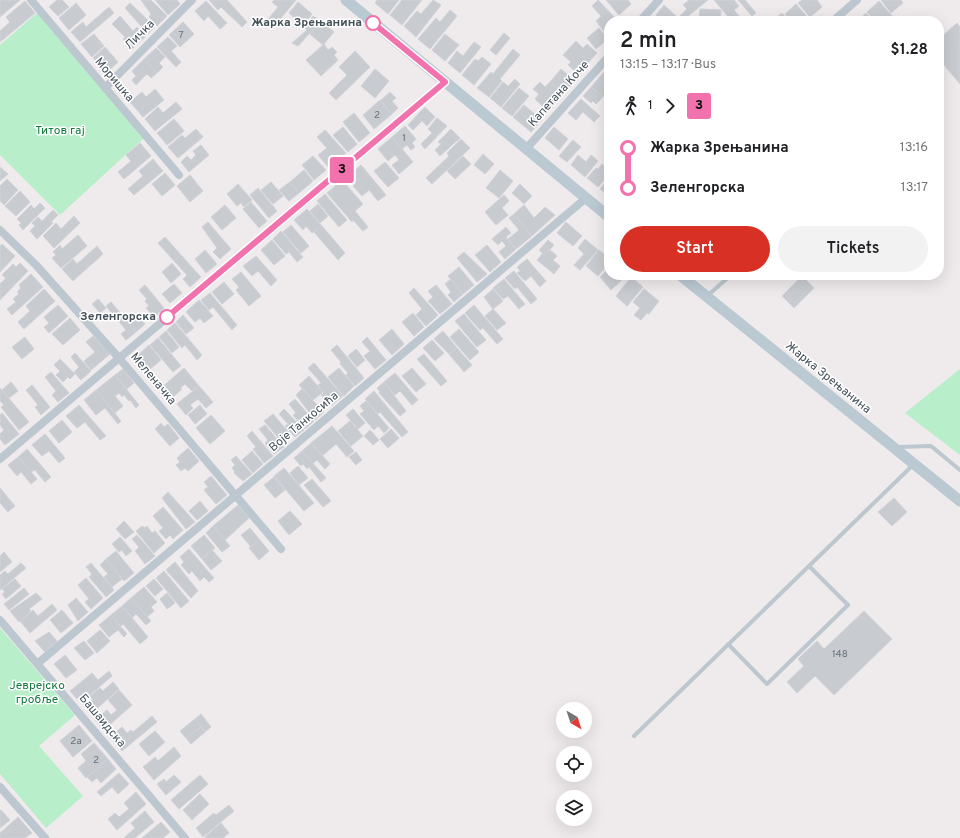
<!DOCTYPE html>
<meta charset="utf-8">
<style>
body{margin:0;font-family:Overpass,sans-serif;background:#f2f2f2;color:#202124;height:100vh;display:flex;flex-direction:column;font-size:15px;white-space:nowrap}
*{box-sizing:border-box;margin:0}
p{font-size:13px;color:#757577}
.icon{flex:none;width:22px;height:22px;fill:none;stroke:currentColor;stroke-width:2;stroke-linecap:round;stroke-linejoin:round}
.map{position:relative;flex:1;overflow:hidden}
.sheet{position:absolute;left:604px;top:16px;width:340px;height:264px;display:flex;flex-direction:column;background:#fff;border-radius:16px;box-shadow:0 4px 16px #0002}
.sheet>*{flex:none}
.badge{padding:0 8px;border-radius:3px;font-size:14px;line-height:26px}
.needle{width:26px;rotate:141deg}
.fabs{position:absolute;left:556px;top:702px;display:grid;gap:8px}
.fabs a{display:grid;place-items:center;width:36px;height:36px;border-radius:50%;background:#fff;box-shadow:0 4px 16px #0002;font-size:20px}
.map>.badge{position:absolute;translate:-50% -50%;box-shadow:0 0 0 2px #fff}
.legs{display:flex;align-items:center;gap:6px;height:44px;padding:0 16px;font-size:13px}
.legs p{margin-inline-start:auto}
.headline{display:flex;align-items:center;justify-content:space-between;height:68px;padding:0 16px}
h1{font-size:22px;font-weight:600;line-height:30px}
.button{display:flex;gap:8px;margin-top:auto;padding:8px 16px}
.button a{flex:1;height:46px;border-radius:24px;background:#d93025;color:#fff;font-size:16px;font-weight:600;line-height:46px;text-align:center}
.button a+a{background:#f2f2f2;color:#202124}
ul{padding:0 16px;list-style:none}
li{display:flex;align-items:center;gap:14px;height:40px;font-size:15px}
li i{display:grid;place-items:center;width:6px;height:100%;margin:0 5px;background:currentColor}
li i::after{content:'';width:10px;height:10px;margin:-5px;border:3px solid;border-radius:50%;background:#fff}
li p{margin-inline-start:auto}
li:first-child i{background:linear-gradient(#0000 50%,currentColor 0)}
li:last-child i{background:linear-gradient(currentColor 50%,#0000 0)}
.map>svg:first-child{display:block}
</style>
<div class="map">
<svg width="960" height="838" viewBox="0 0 960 838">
<rect width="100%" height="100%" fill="#efebec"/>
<path fill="#b8eec9" d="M37,13L144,138L60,215L0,155V45Z
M960,369V455L905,413Z
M0,628L75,715L39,746L83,796L46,828L0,774Z"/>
<path fill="#c8ccd1" stroke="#cfd2d8" d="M0,0H20L0,17Z
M57,0H62L69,7L58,16L49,7Z
M141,0H151L167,16L157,26L149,17L151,14Z
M155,0H177L180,4L168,15Z
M209,0H227L247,22L242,27L221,7L218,10Z
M274,0H296L272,29L265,23L278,7L272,2Z
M377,0H399L388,14L375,3Z
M402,0H422L402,25L390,15Z
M433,0L441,5L416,37L404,26L417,11L421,14Z
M598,0L618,21H609V31L606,34L596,21L601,16L592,6Z
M606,0H628L631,4L619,15Z
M689,0H708L682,21L679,17L687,9L683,5Z
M714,0H734L739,6L734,10L743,21H732Z
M738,0H745L756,13L752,16Z
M802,0H817L822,7L810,17L798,3Z
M881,0H901L903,3L891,13Z
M25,1L35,13L0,42V31L10,22L6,17Z
M206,1L227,23L220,29L208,16L204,21L195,11Z
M879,1L893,17L889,21H875L867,12Z
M298,2L312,14L303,25L289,13Z
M76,3L86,15L69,30L59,18Z
M130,3L155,27L148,34L125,8Z
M796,4L809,19L807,21H791L785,14Z
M664,5L677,17L673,21L667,18L662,21L656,15Z
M109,7L114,13L80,42L71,32L83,22L86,27Z
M700,9L721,10L720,21H699Z
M450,10L457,16L430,49L418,39L436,18L440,22Z
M782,13L789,21H772Z
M866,13L873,21H857Z
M120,16L133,31L137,27L146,36L132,49L123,39L125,37L112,24Z
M313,16L321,21L298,46L292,43L307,30L303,26Z
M321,21L334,32L323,45L310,34Z
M183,22L194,34L180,47L169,35Z
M957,23L960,27V84L939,59V39Z
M599,28L608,39L596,49L587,38Z
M504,33L510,38L496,55L490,50Z
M94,34L104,46L92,57L81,44Z
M445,34L459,45L445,61L432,50Z
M168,37L177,46L171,51L181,62L176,67L157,47Z
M576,41L583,48L587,44L597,53L578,74L568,65L571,62L563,55Z
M474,42L481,47L460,73L448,63L457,51L463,56Z
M324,44L328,50L332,47L337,52L334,55L338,60L321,76L306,60Z
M105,47L118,62L106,73L93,58Z
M156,48L165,57L159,63L163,67L157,73L144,59Z
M513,49L520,55L500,79L502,81L489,97L477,88L491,72L493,74Z
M355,51L370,67L336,100L329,93L347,75L339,67Z
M482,57L491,64L474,85L462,75L475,59L478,61Z
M144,59L157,73L151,78L147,74L136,85L132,80L136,76L132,71Z
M375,69L389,81L375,98L361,86Z
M561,69L575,81L563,94L550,82Z
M605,71L609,75V84L607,87L598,79Z
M515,79L520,84L501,107L490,98L503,82L508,86Z
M598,79L609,89V98L605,95L603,97L591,87Z
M540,82L545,87L550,82L563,94L548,111L535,99L539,94L533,89Z
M591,87L603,97L596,104L593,101L591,103L583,96Z
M519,88L529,96L512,116L502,108Z
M155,89L164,100L143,117L130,102L142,92L146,97Z
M390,92L396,98L392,101L398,108L392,114L380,101Z
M581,99L600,116L594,122L583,112L576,120L568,113Z
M380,100L392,114L374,129L363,115Z
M176,102L182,109L155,131L145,119L158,107L163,113Z
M524,105L542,120L531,132L513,117Z
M425,107L435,117L427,126L422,121L413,130L408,125Z
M354,113L370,133L359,142L343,122Z
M437,118L447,126L425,149L421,144L432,133L428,129Z
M174,119L184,131L167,145L157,133Z
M405,126L416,139L412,143L415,147L411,150L407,145L402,149L392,137Z
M343,127L357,144L348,152L333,135Z
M554,127L568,139L559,150L545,138Z
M196,129L203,137L178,158L168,147L182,135L185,138Z
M451,129L460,138L440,156L435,150L441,144L438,142Z
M325,130L346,153L329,168L318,155L327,148L317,137Z
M392,137L413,162L399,174L392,165L399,160L395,155L388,161L378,149Z
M461,139L470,148L432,184L426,178L449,156L447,153Z
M573,140L581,147L567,162L559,156Z
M140,143L151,156L124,179L118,172L131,161L126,155Z
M201,145L209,155L189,172L181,162L187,156L191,160L196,155L193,151Z
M483,154L494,164L485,174L474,165Z
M578,155L586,162L591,155L598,161L585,177L571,165Z
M313,156L326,170L314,180L302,165Z
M463,156L471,164L455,179L447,171Z
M153,159L163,171L134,195L128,189L143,176L139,171Z
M609,161V174L598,187L587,178L596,168L598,169L602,164L605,166Z
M385,162L399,178L388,187L374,171Z
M361,165L386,195L378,201L369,190L362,196L353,186L356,183L350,175Z
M0,167L8,174L0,181Z
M304,170L313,181L299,193L290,182Z
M500,170L513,181L499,198L486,188Z
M165,173L175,185L162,196L152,184Z
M190,175L203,191L190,202L177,186Z
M7,179L18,190L4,205L0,201V186Z
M608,179L609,180V196L600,189Z
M342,180L363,204L355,211L368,227L363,231L353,220L352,222L327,193Z
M271,182L283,196L273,204L261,190Z
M290,182L299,193L289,201L279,190Z
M238,184L252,200L244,207L241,203L237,206L227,194Z
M520,184L532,196L524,204L512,193Z
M258,188L277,211L269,218L250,195Z
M20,191L30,202L16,216L5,206Z
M325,194L347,220L339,227L317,201Z
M504,195L509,201L502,208L508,215L496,225L485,212Z
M251,202L267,221L259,228L243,209Z
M40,203L45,208L23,230L19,225L21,223L17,219L31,205L34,209Z
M318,204L328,216L320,223L310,211Z
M225,205L236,218L222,230L211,217Z
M524,205L534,218L545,207L555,215L532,236L514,214Z
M307,209L322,226L312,233L306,226L303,230L294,220Z
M53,210L58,215L51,222L53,223L37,239L30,231L35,226L32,223L38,217L42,221Z
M514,214L532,236L516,249L508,239L519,230L509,218Z
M74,216L80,223L54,248L43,236L56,223L61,229Z
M208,222L231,249L220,259L213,252L217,248L202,227Z
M566,222L582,236L573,246L557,233Z
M291,225L309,246L301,253L283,232Z
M322,226L345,253L338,260L314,232Z
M506,227L511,233L506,237L516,249L505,259L499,252L506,246L502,241L498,245L492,239Z
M281,231L303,257L297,262L289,252L286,254L273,239Z
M78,235L87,246L61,268L52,258L56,255L53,252L60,245L62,249Z
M165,237L181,255L174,261L158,243Z
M585,239L598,250L580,270L574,265L584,254L578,248Z
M272,240L285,256L274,265L261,250Z
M548,240L554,245L545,255L539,250Z
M2,244L15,256L0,272V246Z
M487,245L501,262L490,272L475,255Z
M97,246L103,254L73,281L62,269L73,259L77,264Z
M205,250L217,264L206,273L195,259Z
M550,250L557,256L553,260L560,266L554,274L537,260L543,253L545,255Z
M599,250L609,258V263L598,276L586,266Z
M464,252L487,274L477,282L457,258Z
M181,255L201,277L190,287L183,279L187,275L174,261Z
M256,256L277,280L271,286L258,271L252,276L243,266Z
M527,259L546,281L540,287L531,276L525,281L517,273L520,271L517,267Z
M20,263L28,271L0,300V284L6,278L2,275L13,264L16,267Z
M172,263L181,274L171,283L162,272Z
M459,267L474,285L463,294L448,276Z
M609,268V275L626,276L611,290L600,277Z
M514,271L537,299L531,304L517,287L515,289L505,278Z
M241,272L261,296L249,306L236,290L239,287L232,279Z
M31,274L43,287L12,315L7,309L16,302L13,299L19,294L17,292L21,288L19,285Z
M802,276L814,288L794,308L782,296Z
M631,277L643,287L627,306L616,296Z
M451,279L463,294L454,302L448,295L451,292L445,284Z
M504,279L525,304L519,309L508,296L503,299L493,288Z
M224,282L234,294L222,304L212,292Z
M174,284L182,293L170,303L162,294Z
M145,285L164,308L154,317L146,308L149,306L145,301L147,299L139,290Z
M436,285L452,304L440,314L428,301L433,297L428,291Z
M414,288L438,315L426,326L416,315L422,309L409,293Z
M44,289L55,301L24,329L18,322L30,311L26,306Z
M493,289L503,301L493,309L484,297Z
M644,289L659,301L649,314L647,313L641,320L634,315L640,308L633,302Z
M210,293L237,325L232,330L213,307L209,310L201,300Z
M98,299L106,308L100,313L92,304Z
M199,300L213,316L204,323L200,318L195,322L186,312Z
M111,302L136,332L126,340L121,334L126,330L106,306Z
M58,305L68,316L49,333L44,327L49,323L44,317Z
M474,305L503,339L497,344L483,328L480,330L465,313Z
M493,309L506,323L497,330L485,316Z
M413,313L424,327L414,336L402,322Z
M136,314L145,324L136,332L125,319L130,315L132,318Z
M464,314L486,340L477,347L455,321Z
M183,315L194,328L186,334L176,322Z
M70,318L80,330L63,345L52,334Z
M175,323L202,355L197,360L185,345L182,348L167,330Z
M392,329L404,344L392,355L379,340Z
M459,329L479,352L470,360L450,337Z
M166,331L179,347L172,353L159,337Z
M443,331L457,348L449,354L434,339Z
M93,336L110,354L91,370L84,361L95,352L86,342Z
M25,337L34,349L22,359L12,347Z
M367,337L386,360L375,369L364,356L370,351L362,342Z
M158,338L181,366L173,372L150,345Z
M432,340L444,353L435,361L423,348Z
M149,345L161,360L149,370L137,356Z
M337,345L364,378L355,386L346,375L348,373L340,364L341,362L331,350Z
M457,348L472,365L464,372L449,354Z
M356,349L365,360L357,367L348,356Z
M75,353L91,371L81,380L74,372L79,367L71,357Z
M424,354L447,381L441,386L417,359Z
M60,359L75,374L70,379L68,377L63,382L56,375L60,371L54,365Z
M314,363L343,396L331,406L321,395L324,393L318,385L321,383L308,368Z
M184,368L199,386L192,391L185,384L180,388L182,389L172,398L162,387Z
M339,368L354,386L344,396L328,377Z
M412,368L426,384L416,392L402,376Z
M123,369L134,383L127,389L115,375Z
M51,372L69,393L58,402L52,395L56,391L45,377Z
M395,373L418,400L412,405L400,391L395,395L384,382Z
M115,375L139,405L136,408L130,400L129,401L124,395L122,397L119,393L115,396L123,406L115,413L96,390Z
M309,376L323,392L313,400L299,385Z
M11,382L18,391L9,398L2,390Z
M384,382L406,411L400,416L379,393L380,392L377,388Z
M32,385L50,407L41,415L35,407L38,405L26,390Z
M199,386L213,402L206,408L198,399L190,405L193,408L186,415L177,404Z
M0,388L29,422L19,430L1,407L4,405L0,401Z
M302,389L324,412L315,420L296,395Z
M96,390L121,421L118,424L105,408L96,415L84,400Z
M374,391L408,432L402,437L380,412L378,414L365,399Z
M295,399L314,421L305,429L293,415L296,413L289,404Z
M366,401L389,428L384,433L378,426L374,430L360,414L364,411L360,406Z
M79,405L106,436L100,440L85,422L77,428L66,416Z
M200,405L207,414L195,424L188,415Z
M284,409L304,430L295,437L285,426L288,424L279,414Z
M353,409L365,423L358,429L346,415Z
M2,413L19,434L5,445L0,439V434L4,430L0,425V415Z
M273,414L291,435L282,442L264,421Z
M211,415L225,431L210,444L196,428Z
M62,420L72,432L59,443L49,431Z
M350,421L363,436L351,446L338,431Z
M161,423L164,427L168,424L179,438L170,446L155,429Z
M265,425L284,447L274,454L265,443L268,440L259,429Z
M332,426L354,451L347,457L336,444L322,456L311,443Z
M391,429L399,438L388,448L380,439Z
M370,430L379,440L373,445L364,436Z
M252,431L273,456L264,463L253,449L256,447L247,436Z
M45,434L65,458L59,463L49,451L42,456L32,445Z
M311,443L330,464L325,469L317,460L313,463L302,451Z
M188,448L199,461L188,471L185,468L181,471L176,465L180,462L177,458Z
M27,449L51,477L45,482L35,470L31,472L18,457Z
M252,451L263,464L253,473L242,460Z
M302,451L326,478L321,482L309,467L307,469L303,464L301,466L294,458Z
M356,452L362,460L356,465L349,457Z
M236,456L252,474L243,481L234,473L235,472L232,468L235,465L231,460Z
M18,457L37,479L31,484L21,472L17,476L8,465Z
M298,466L308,478L299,485L290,473Z
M284,468L314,503L304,511L274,476Z
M211,476L227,495L216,504L204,490L208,487L204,482Z
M274,477L285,490L275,498L264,485Z
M312,479L331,501L323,507L304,485Z
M0,488L15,506L8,512L0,503Z
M168,492L195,522L186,529L162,498Z
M894,498L907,512L892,526L878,512Z
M200,501L208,511L197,520L189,511Z
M238,505L249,518L225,540L213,526Z
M163,507L183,530L173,539L170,535L166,539L159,531L163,528L153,516Z
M290,511L302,524L289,535L278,521Z
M124,521L134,532L125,539L116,529Z
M142,526L145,528L147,526L152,533L155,531L165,543L154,553L136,531Z
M213,526L230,546L222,552L206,533Z
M250,528L259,539L251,547L241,535Z
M137,535L155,556L145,564L135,551L139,547L132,539Z
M204,535L215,548L202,559L191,546Z
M120,537L132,551L126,556L122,550L119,552L112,544Z
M259,539L269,551L259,560L249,548Z
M189,549L214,578L209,582L204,577L200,581L192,571L189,574L181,565L184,562L180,557Z
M212,550L222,561L211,570L202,559Z
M116,551L134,573L124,581L106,559Z
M4,552L12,562L0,572V556Z
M106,559L122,579L112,587L104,577L108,574L100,565Z
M175,562L198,591L191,598L166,570Z
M21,563L26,568L0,590V575L5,571L8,574Z
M91,563L114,590L106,597L89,577L92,574L86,567Z
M164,571L189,601L181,608L156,578Z
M86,578L103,598L91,609L85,602L89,599L78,585Z
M15,579L21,586L6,599L2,594L5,592L2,589Z
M154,579L163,589L155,596L146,586Z
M144,587L157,602L151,607L154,611L147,617L131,598Z
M24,588L29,594L9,610L4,604Z
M36,593L42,599L29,609L31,611L19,622L10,611Z
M167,593L175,603L167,609L160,599Z
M76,598L88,612L78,621L68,605Z
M131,598L151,621L146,625L136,614L132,618L122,606Z
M52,604L57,610L30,633L20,621L33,610L38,616Z
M122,606L148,637L140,644L123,624L121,626L111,615Z
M62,610L73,623L61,633L50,620Z
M864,611L892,639L834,695L815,676L797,693L787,682L804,666L798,659L817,641L824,649Z
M111,615L127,634L124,637L118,630L109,637L99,625Z
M100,630L110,641L97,653L87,641Z
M49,632L57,641L45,652L35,641Z
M84,641L94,653L85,660L74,648Z
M65,655L77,670L66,678L54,664Z
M109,671L112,676L90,695L86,691L77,699L70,691L92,673L98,680Z
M113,682L119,689L94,711L88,704L93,700L90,696L100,688L103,691Z
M119,690L132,705L104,730L95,720L107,710L111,715L117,710L108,700Z
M201,714L211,727L205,732L195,719Z
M152,716L157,722L122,751L110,737L122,727L127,733L131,730L133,732Z
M195,719L201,727L186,738L180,731Z
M79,725L92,741L73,757L60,741Z
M201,727L205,732L191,744L186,738Z
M155,731L165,742L149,756L139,744Z
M94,743L108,759L86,778L78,768L86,761L81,754Z
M174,747L181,756L154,780L143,767L155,757L158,761Z
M108,759L116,769L101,783L97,778L92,782L87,777Z
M119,773L129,784L118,794L112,787L101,796L97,792Z
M174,775L181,782L166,795L157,784L164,779L166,782Z
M200,775L208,784L179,809L171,800Z
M136,792L146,804L117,830L108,819L115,813L119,817L129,809L124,803Z
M200,794L209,804L192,820L183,810Z
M229,805L234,811L203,837L196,828L214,813L216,815Z
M1,810L10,820L0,828V811Z
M145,811L154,822L135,838H124L135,828L131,823Z
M18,817L32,833L25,838H0V833Z
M161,822L170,832L163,838H142Z
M221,823L229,833L223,838H206L205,837Z"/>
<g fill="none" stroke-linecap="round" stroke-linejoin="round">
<path stroke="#bcc7cf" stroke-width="4" d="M707,296L731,275
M897,447L931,446L960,470
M728,644L767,684L848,605L809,566
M634,736L914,464"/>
<path stroke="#bcc7cf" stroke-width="8" d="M31,0L179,175
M640,21L659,0
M833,21L857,0
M105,88L192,0
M526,149L609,56
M0,230L36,265L119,358L281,549
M0,459L445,82
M0,620L185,838
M37,664L586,198
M0,787L45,838"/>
<path stroke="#bbc9d3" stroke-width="11" d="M346,0L609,217
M680,275L960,501"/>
</g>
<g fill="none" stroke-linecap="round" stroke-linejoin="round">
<g stroke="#fff" stroke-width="9">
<path id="line-1" d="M167,317L445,82L373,23"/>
</g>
<use href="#line-1" stroke="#f172ac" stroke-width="6"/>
</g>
<g fill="#fff" stroke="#f172ac" stroke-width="2">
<circle cx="373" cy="23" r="7"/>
<circle cx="167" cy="317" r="7"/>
</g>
<g text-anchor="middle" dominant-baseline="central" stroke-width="3" stroke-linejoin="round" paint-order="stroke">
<g font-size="10" fill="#657077">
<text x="181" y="35">7</text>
<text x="377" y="115">2</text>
<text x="404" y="138">1</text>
<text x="840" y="654">148</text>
<text x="76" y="741">2a</text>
<text x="96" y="760">2</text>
</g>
<g font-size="12" font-weight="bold" fill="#445159" stroke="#fff" text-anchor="end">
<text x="362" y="23">Жарка Зрењанина</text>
<text x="156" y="317">Зеленгорска</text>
</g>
<g font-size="12" fill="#445159" stroke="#fff">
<text transform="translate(140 35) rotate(-45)">Личка</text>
<text transform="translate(114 80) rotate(50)">Моришка</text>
<text transform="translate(559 94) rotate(-48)">Капетана Коче</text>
<text transform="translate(828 378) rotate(39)">Жарка Зрењанина</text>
<text transform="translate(153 379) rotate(50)">Меленачка</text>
<text transform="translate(304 422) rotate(-40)">Воје Танкосића</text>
<text transform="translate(102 721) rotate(50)">Башаидска</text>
</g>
<g font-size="12" fill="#157a40" stroke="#fff">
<text x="60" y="131">Титов гај</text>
<text x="37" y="686">Јеврејско<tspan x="37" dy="14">гробље</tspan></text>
</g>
</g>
</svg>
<div class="fabs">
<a><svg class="needle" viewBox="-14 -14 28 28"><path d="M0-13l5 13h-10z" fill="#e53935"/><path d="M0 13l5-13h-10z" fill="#757577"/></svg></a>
<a><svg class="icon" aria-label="locate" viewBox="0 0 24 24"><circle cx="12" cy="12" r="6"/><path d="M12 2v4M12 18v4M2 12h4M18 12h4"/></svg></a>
<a><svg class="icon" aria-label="layers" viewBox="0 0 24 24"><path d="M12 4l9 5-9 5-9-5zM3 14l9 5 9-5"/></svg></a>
</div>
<b class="badge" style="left:342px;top:170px;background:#f172ac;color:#111">3</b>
<section class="sheet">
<div class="headline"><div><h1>2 min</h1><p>13:15 – 13:17 · Bus</p></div><b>$1.28</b></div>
<div class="legs"><svg class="icon" aria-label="walk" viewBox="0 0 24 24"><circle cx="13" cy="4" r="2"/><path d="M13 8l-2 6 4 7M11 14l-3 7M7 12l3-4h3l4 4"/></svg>1<svg class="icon" aria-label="forward" viewBox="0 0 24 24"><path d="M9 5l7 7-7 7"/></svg><b class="badge" style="background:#f172ac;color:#111">3</b></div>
<ul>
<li><i style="color:#f172ac"></i><b>Жарка Зрењанина</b><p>13:16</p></li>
<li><i style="color:#f172ac"></i><b>Зеленгорска</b><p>13:17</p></li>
</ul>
<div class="button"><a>Start</a><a>Tickets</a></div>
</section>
</div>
